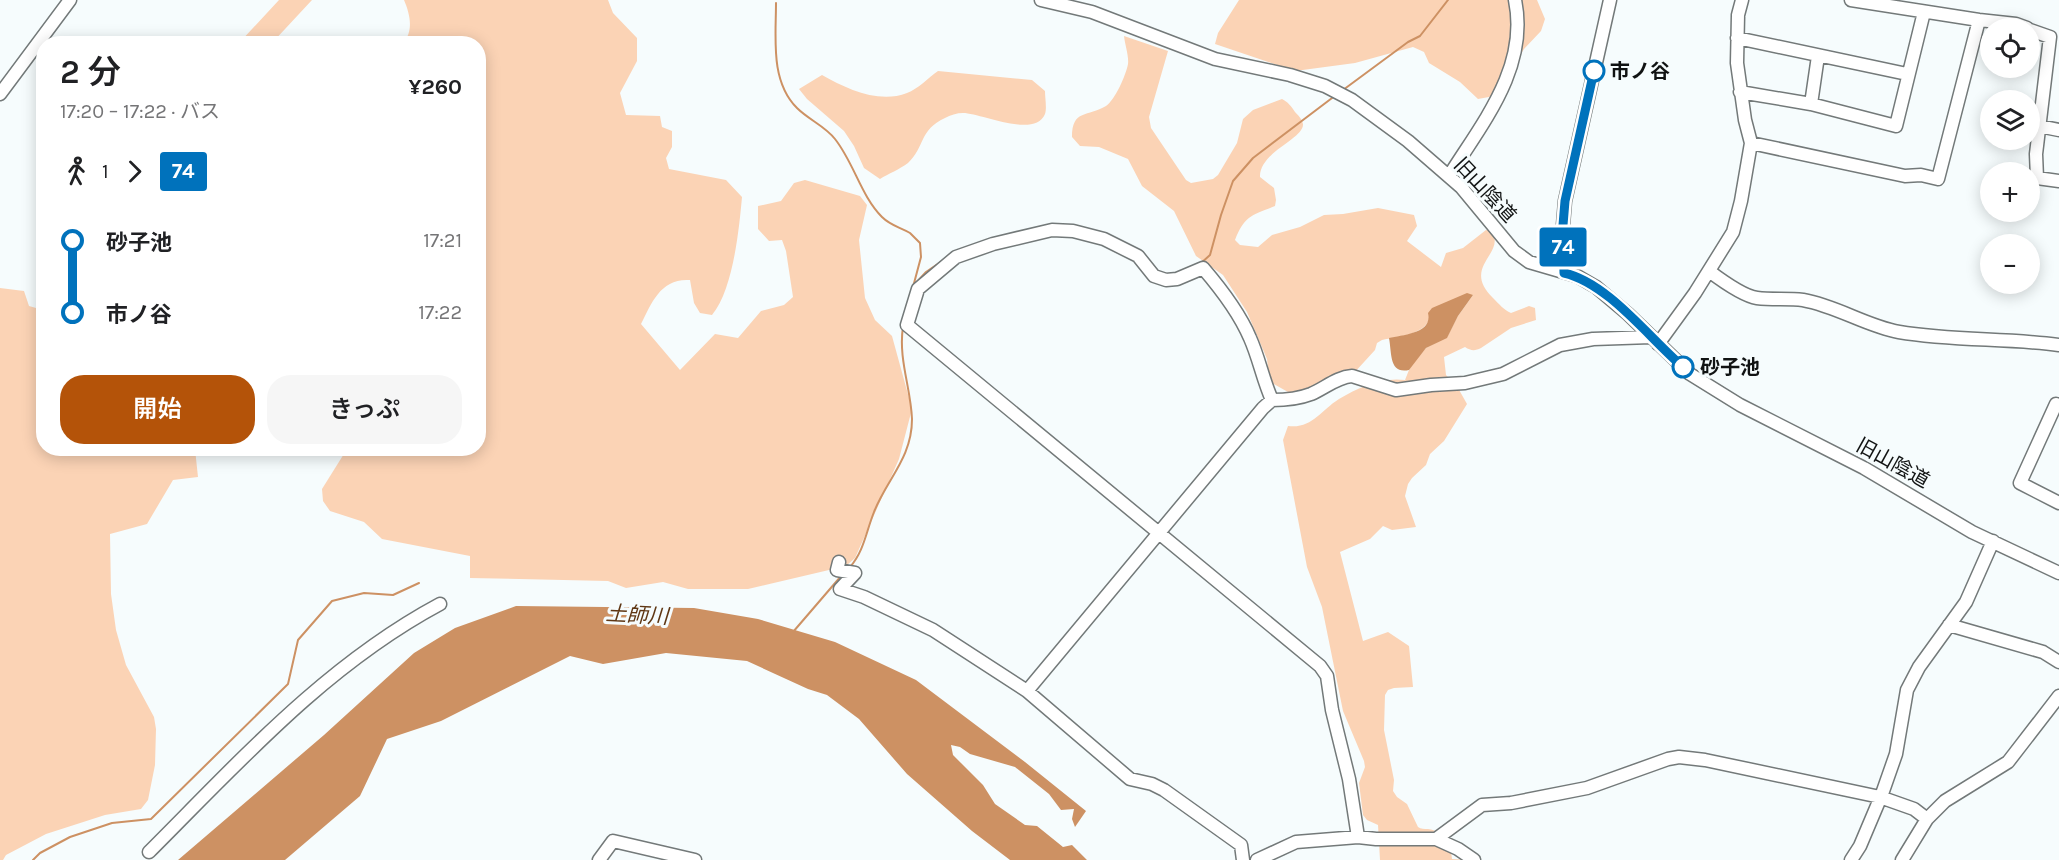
<!DOCTYPE html>
<html lang="ja">
<meta charset="utf-8">
<style>
body{margin:0;font-family:Karla,"Noto Sans JP",sans-serif;background:#f6f6f6;color:#202124;height:100vh;display:flex;flex-direction:column;font-size:22px;white-space:nowrap}
*{box-sizing:border-box;margin:0}
p{font-size:20px;color:#757577}
.icon{flex:none;width:33px;height:33px;fill:none;stroke:currentColor;stroke-width:2;stroke-linecap:round;stroke-linejoin:round}
.map{position:relative;flex:1;overflow:hidden}
.sheet{position:absolute;left:36px;top:36px;width:450px;height:420px;display:flex;flex-direction:column;background:#fff;border-radius:24px;box-shadow:0 3px 15px #0003}
.sheet>*{flex:none}
.badge{padding:0 12px;border-radius:4px;font-size:21px;line-height:39px}
.fabs{position:absolute;left:1980px;top:18px;display:grid;gap:12px}
.fabs a{display:grid;place-items:center;width:60px;height:60px;border-radius:50%;background:#fff;box-shadow:0 3px 15px #0003;font-size:30px}
.map>.badge{position:absolute;translate:-50% -50%;box-shadow:0 0 0 3px #fff}
.legs{display:flex;align-items:center;gap:9px;height:66px;padding:0 24px;font-size:20px}
.legs p{margin-inline-start:auto}
.overview{display:flex;align-items:center;justify-content:space-between;height:102px;padding:0 24px}
h1{font-size:33px;font-weight:600;line-height:45px}
.cta{display:flex;gap:12px;margin-top:auto;padding:12px 24px}
.cta a{flex:1;height:69px;border-radius:24px;background:#b45309;color:#fff;font-size:24px;font-weight:600;line-height:69px;text-align:center}
.cta a+a{background:#f6f6f6;color:#202124}
ul{padding:0 24px;list-style:none}
li{display:flex;align-items:center;gap:21px;height:72px;font-size:22px}
li i{display:grid;place-items:center;width:9px;height:100%;margin:0 8px;background:currentColor}
li i::after{content:'';width:15px;height:15px;margin:-8px;border:4px solid;border-radius:50%;background:#fff}
li p{margin-inline-start:auto}
li:first-child i{background:linear-gradient(#0000 50%,currentColor 0)}
li:last-child i{background:linear-gradient(currentColor 50%,#0000 0)}
.map>svg:first-child{display:block}
</style>
<div class="map">
<svg width="2059" height="860" viewBox="0 0 2059 860">
<rect width="100%" height="100%" fill="#f6fcfd"/>
<path fill="#fbd3b5" d="M279,0H312L272,43H239Z
M404,0H608L613,13L637,38V61L620,93L626,115L660,116L662,127L672,131V147L666,158L669,169L726,180L742,197C739,230 733,290 712,315L700,313L694,303L690,280C661,278 652,302 641,324L680,370L715,334L738,338L761,311L784,305L793,297L786,251L782,240L769,241L758,229V206L781,201L794,183L805,180L860,196L867,205L859,240L865,298L875,320L892,336L912,409L899,459L855,558L846,566L748,589H688L663,582L626,588L608,581L470,578V556L382,539L364,522L330,511L323,501L322,489L347,449L478,448V44L403,43C414,31 410,14 404,0Z
M1239,0H1537L1545,19L1541,31L1524,49L1499,90L1489,97L1478,99L1460,82L1429,63L1424,52L1413,47L1355,63L1295,71L1215,44L1218,33Z
M1124,36L1168,51L1149,117L1151,128L1186,180L1191,183L1213,179L1218,175L1237,143L1243,119L1253,110L1282,99C1288,102 1291,106 1295,112C1298,115 1302,119 1303,124C1304,139 1259,152 1260,177L1274,188L1276,200L1275,206C1252,215 1244,216 1235,240L1240,245L1258,247L1272,235L1300,227L1324,215L1343,214L1378,208L1414,215L1417,226L1407,241L1441,267L1446,253L1463,248L1486,230L1491,231C1508,253 1460,266 1493,298C1499,304 1504,310 1511,313L1529,306L1535,308L1536,320L1511,328L1481,348C1475,351 1471,351 1465,347L1444,357L1446,375L1458,388L1467,404L1444,441L1430,454L1426,465L1412,478L1408,484L1405,496L1416,527L1392,530L1383,526L1370,539L1340,552L1363,641L1388,632L1409,646L1413,687L1394,688L1388,690L1385,695L1384,730L1394,780L1393,791L1397,797L1407,804L1418,827C1421,829 1424,829 1428,829C1444,831 1451,844 1452,859L1472,860H1380L1378,825L1367,820L1363,815L1359,783L1365,767L1364,761L1343,711L1322,607L1307,567L1283,440L1288,426C1312,429 1320,411 1339,399C1359,387 1382,377 1405,380L1411,365L1426,348L1447,337L1458,316L1473,295L1430,319C1421,336 1399,336 1382,340L1377,343L1375,350L1354,373L1299,392H1288L1272,383L1269,377L1267,359L1247,312L1223,275L1196,256L1174,211L1142,186L1128,159L1099,147L1080,146L1072,137C1072,109 1088,117 1106,106C1115,100 1126,75 1128,64C1129,56 1125,45 1124,36Z
M938,71L1032,80L1045,91C1045,98 1047,108 1045,114C1035,139 981,113 963,113C957,113 950,115 945,118C919,130 925,147 908,163C900,169 888,174 880,179L864,168L854,146L844,131L807,99L799,89L822,75C847,89 879,104 907,93C918,89 928,78 938,71Z
M0,288L24,291L29,306L43,310L44,448L195,449L198,477L173,480L147,524L110,534L111,594L116,630L126,665L154,717L156,729L155,765L148,800L141,809L105,815L46,834L6,855L3,860H0Z"/>
<path fill="#cd9163" d="M1467,293L1473,295L1458,316L1447,338L1426,348L1409,370C1389,374 1392,354 1389,338C1403,335 1433,333 1428,313L1432,308Z
M516,606L694,608L758,619L835,642L916,680L1025,762L1086,811L1075,827L1072,819L1074,809L1061,810L1049,794L1015,767L970,754L960,747L951,745L953,755L983,785L995,804L1025,825L1037,826L1063,847L1072,845L1087,860H1010L972,831L907,774L859,719L827,695L808,689L747,661L666,653L603,664L570,656L441,721L387,739L360,796L285,860H178L324,735L414,653L455,628Z"/>
<g fill="none" stroke-linecap="round" stroke-linejoin="round">
<path stroke="#cd9163" stroke-width="2" d="M776,3C776,38 770,81 797,108C809,120 825,126 835,139C854,163 861,196 882,217C891,226 900,227 910,233C913,236 917,240 920,243L921,257L913,287
M1343,90L1408,42L1420,36L1448,0
M1125,243L1136,249
M1200,264L1210,255L1221,215L1233,181L1253,158L1336,95
M915,284L926,272L945,259
M850,567C864,551 866,532 874,512C887,479 912,458 912,419C911,389 898,358 903,327
M793,632L842,575
M33,860L40,853L70,837L112,823L151,819L288,684L298,640L332,601L364,593L393,595L419,583"/>
<g stroke="#737979" stroke-width="15">
<path id="minor" d="M1041,0L1092,12L1215,59L1290,75L1325,86L1352,100L1408,141L1461,187L1514,251L1529,262L1577,276L1596,287L1628,314L1690,374L1740,405L1864,468L1972,532L2059,573
M1851,0L1979,20L2016,24L2027,28
M2030,30L2050,37L2036,154L2037,178L2059,181
M1737,38L1907,74
M1740,92L1811,104L1896,126L1924,12
M0,94L70,0
M1811,104L1818,56
M2039,126L2059,130
M1751,143L1905,176L1921,175L1938,179L1979,20
M1449,176C1483,122 1529,67 1515,0
M1709,271C1721,280 1743,296 1757,298C1772,300 1788,298 1803,300C1837,306 1866,326 1899,332C1952,341 2006,338 2059,345
M1564,272L1563,225L1565,201L1610,0
M1658,344L1695,293L1733,232L1741,201L1751,143L1745,120L1737,63L1738,15L1742,0
M1272,400C1263,380 1259,358 1250,338C1239,312 1221,289 1203,268L1177,279L1166,280L1154,276L1138,256L1104,239L1073,231L1052,230L993,244L956,257L918,289L907,325L1320,666L1327,676L1332,710L1349,779L1358,837
M2059,405L2056,404L2020,483L2059,503
M839,562L837,570L855,573L840,589L864,597L933,630L1027,691L1130,779L1152,784L1164,790L1241,845L1243,860
M1949,625L2043,652L2059,662
M1027,691L1263,408L1272,400C1286,400 1298,399 1311,394C1325,388 1337,377 1352,376L1396,390L1431,385L1465,383L1503,374L1560,345L1593,339L1651,337
M1436,839L1482,805L1511,803L1587,788L1668,759L1679,757L1705,760L1880,797L1914,809L1927,819
M149,852C240,761 326,665 440,604
M599,860L613,841L695,860
M1257,860L1296,842L1358,837L1376,839H1436L1458,849L1474,860
M1851,860L1860,846L1882,794L1896,754L1907,690L1919,667L1966,602L1993,541
M1902,860L1927,819L1945,801L2008,762L2059,696"/>
</g>
<use href="#minor" stroke="#fff" stroke-width="12"/>
</g>
<g fill="none" stroke-linecap="round" stroke-linejoin="round">
<g stroke="#fff" stroke-width="14">
<path id="line-1" d="M1594,71L1565,201L1563,225L1564,273C1608,283 1649,338 1683,367"/>
</g>
<use href="#line-1" stroke="#0072bc" stroke-width="9"/>
</g>
<g fill="#fff" stroke="#0072bc" stroke-width="3">
<circle cx="1594" cy="71" r="10"/>
<circle cx="1683" cy="367" r="10"/>
</g>
<g text-anchor="middle" dominant-baseline="central" stroke-width="6" stroke-linejoin="round" paint-order="stroke">
<g font-size="20" font-weight="bold" fill="#111313" stroke="#f6fcfd" text-anchor="start">
<text x="1610" y="71">市ノ谷</text>
<text x="1700" y="367">砂子池</text>
</g>
<g font-size="20" fill="#111313" stroke="#f6fcfd">
<text transform="translate(1485 190) rotate(47)">旧山陰道</text>
<text transform="translate(1893 463) rotate(29)">旧山陰道</text>
</g>
<g font-size="21" font-style="italic" fill="#5f3714" stroke="#f6fcfd">
<text transform="translate(637 615) rotate(3)">土師川</text>
</g>
</g>
</svg>
<div class="fabs">
<a><svg class="icon" aria-label="locate" viewBox="0 0 24 24"><circle cx="12" cy="12" r="6"/><path d="M12 2v4M12 18v4M2 12h4M18 12h4"/></svg></a>
<a><svg class="icon" aria-label="layers" viewBox="0 0 24 24"><path d="M12 4l9 5-9 5-9-5zM3 14l9 5 9-5"/></svg></a>
<a>+</a>
<a>−</a>
</div>
<b class="badge" style="left:1563px;top:247px;background:#0072bc;color:#fff">74</b>
<section class="sheet">
<div class="overview"><div><h1>2 分</h1><p>17:20 – 17:22 · バス</p></div><b>¥260</b></div>
<div class="legs"><svg class="icon" aria-label="walk" viewBox="0 0 24 24"><circle cx="13" cy="4" r="2"/><path d="M13 8l-2 6 4 7M11 14l-3 7M7 12l3-4h3l4 4"/></svg>1<svg class="icon" aria-label="forward" viewBox="0 0 24 24"><path d="M9 5l7 7-7 7"/></svg><b class="badge" style="background:#0072bc;color:#fff">74</b></div>
<ul>
<li><i style="color:#0072bc"></i><b>砂子池</b><p>17:21</p></li>
<li><i style="color:#0072bc"></i><b>市ノ谷</b><p>17:22</p></li>
</ul>
<div class="cta"><a>開始</a><a>きっぷ</a></div>
</section>
</div>
